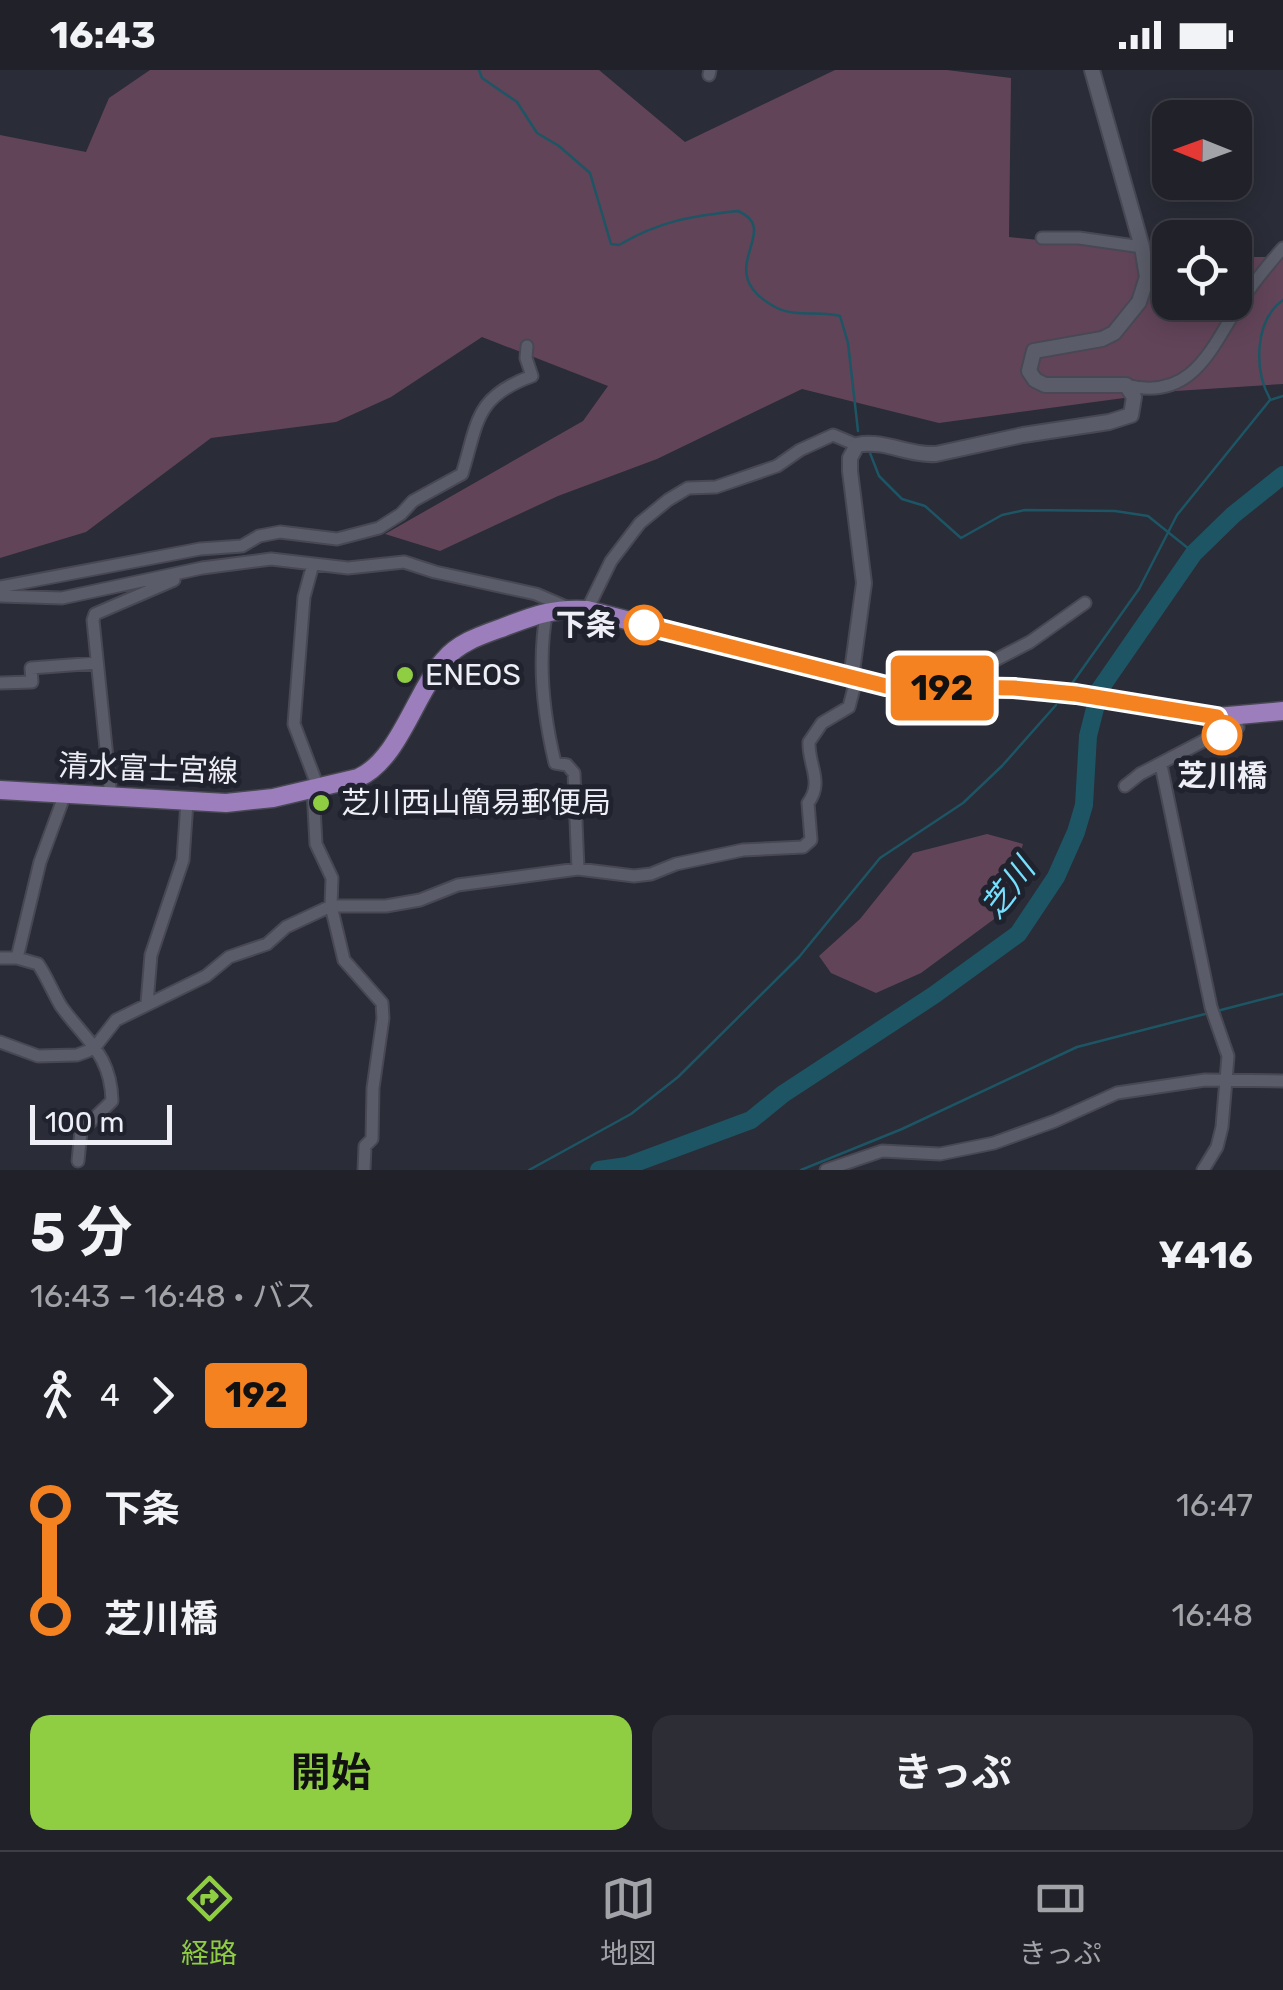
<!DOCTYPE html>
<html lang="ja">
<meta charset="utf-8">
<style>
body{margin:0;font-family:Rubik,"Noto Sans JP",sans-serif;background:#2d2e35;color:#f1f3f6;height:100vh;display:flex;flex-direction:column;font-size:38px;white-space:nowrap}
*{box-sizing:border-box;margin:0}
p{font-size:32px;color:#a2a3a8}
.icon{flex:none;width:55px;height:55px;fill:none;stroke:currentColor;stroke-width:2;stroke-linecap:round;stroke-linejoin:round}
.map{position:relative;height:1100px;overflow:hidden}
.side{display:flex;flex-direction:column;background:#202129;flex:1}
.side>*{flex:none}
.badge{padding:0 20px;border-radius:8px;font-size:35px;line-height:65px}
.needle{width:65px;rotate:271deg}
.controls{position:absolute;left:1152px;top:30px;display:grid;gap:20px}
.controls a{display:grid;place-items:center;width:100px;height:100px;border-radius:20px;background:#202129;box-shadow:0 5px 25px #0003,0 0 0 2px #3d3e46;font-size:50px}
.scale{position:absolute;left:30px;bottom:25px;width:142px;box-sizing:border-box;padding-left:10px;border:5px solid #edeef6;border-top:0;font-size:28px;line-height:35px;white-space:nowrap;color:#edeef6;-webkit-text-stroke:8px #20222d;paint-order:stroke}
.map>.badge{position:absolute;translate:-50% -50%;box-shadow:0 0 0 5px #fff}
.legs{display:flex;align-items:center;gap:15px;height:110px;padding:0 30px;font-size:32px}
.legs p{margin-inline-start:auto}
.headline{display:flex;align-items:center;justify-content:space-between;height:170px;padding:0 30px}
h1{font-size:55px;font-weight:700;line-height:75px}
.cta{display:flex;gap:20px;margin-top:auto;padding:20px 30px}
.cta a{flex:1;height:115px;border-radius:20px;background:#8fcd42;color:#111;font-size:40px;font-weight:700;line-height:115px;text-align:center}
.cta a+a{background:#2d2e35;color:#f1f3f6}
ul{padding:0 30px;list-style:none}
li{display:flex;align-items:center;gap:35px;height:110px;font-size:38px}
li i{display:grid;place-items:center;width:15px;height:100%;margin:0 12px;background:currentColor}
li i::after{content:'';width:25px;height:25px;margin:-12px;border:8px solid;border-radius:50%;background:#202129}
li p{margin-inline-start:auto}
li:first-child i{background:linear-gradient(#0000 50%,currentColor 0)}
li:last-child i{background:linear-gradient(currentColor 50%,#0000 0)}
.status{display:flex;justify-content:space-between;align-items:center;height:70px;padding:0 50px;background:#202129;direction:ltr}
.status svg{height:28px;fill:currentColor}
.menu{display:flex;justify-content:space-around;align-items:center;height:140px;border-top:2px solid #3d3e46;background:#202129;font-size:28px;color:#a2a3a8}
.menu a{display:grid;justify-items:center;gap:5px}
.menu .active{color:#8fcd42}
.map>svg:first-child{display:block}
</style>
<div class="status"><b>16:43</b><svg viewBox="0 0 49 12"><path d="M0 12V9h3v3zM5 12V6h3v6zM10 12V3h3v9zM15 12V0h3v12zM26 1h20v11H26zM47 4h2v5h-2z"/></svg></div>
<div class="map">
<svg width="1283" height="1100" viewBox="0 0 1283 1100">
<rect width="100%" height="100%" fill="#2a2c37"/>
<path fill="#624459" d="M150,0H599L685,72L835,0H947L1011,8L1009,167L1170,183V232H1235V187H1283V314L1176,321L939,353L802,319L657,389L558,426L440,481L385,464L583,351L608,316L482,267L391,327L336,352L211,368L86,462L0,488V65L86,82L109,28Z
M987,764L1023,774L1001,844L921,903L876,923L831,903L819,886L860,849L913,783Z"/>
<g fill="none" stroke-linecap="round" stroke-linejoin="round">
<path stroke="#1d5564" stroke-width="2.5" d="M479,0L482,8L517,32L537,63L559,76L590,103L611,174L619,175C660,151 691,146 738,141C785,161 707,202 777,238C795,247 821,241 840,246L848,273L858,361
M1270,329C1254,300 1254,251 1283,230
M870,383L879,406L902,429L925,436L961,468L1002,445L1025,440L1115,441L1148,446L1194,483
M1073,612L1139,519L1177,445L1270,330L1283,326
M1217,941L1283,924
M529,1100L631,1044L678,1007L799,887L880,788L963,733L1002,696L1056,635
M801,1100L902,1059L1077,977L1209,943"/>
<path stroke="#1d5564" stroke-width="18" d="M599,1100L627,1096L751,1050L783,1024L934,925L1018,864L1056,807L1076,762L1084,735L1088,666L1100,619L1194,483L1233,445L1283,405"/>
<g stroke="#474853" stroke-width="15">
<path id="minor" d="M709,5L710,0
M1042,168H1079L1142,177
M1126,315C1192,332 1211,279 1240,233C1253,213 1267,196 1283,178
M313,494L304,527L294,654L318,717
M0,517L200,479L242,476L259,466L280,462L337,469L379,458L401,444L413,431L462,404C478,353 474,327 532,306L526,288L527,276
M0,526L62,528L202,498L271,489L348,498L404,492L435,502L536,524L566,537
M547,540C537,591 543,643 555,693L567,695L574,703L578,799
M587,540L611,491L640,453L668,430L688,418L716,417L777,396L800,380L833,365L857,375
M0,613L32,612L31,598L97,593
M973,618L974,601L1030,572L1085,533
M1213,666L1238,657
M1161,695L1211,937L1228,986L1222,1057L1217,1077L1203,1100
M1125,716L1140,704L1213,666L1217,647
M313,719L316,774L332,808L331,836L344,890L382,933L383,948L373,1018L372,1069L365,1076L364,1100
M111,727L93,550L95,544L174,510
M0,888H17L38,894C47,907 53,923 61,936C86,971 111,984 112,1031L81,1061L78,1091
M17,888L40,792L65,724
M147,933L151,885L183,790L187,732
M0,972L38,986L77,985L88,981L95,977L116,950L206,906L229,887L267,874L286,857L331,836H386L420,830L458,815L578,799L634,806L651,804L676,794L743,780L803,777L811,770L808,733C824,712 808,695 809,672L822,653L849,637L856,610
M826,1100L882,1081L940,1084L994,1073L1055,1051L1117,1023L1205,1010L1283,1011"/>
</g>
<g stroke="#474853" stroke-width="18">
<path id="tertiary" d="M851,609L864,513L850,401V388L857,375C884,369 909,386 936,384L1023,365L1109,352L1131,345L1134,327L1126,315H1045L1035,310L1029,301L1034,281L1102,269L1114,263L1139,232L1147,207L1142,177L1092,0"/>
</g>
<g stroke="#474853" stroke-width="21">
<path id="primary" d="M0,720L226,733L273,728L358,708C399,690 415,623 444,590C459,572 482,565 504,557C535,545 553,538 587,540L886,616L1014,619L1077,624L1217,647L1283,641"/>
</g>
<use href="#minor" stroke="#5a5c69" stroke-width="11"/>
<use href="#tertiary" stroke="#5a5c69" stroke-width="14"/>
<use href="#primary" stroke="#9b7ebb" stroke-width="18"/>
</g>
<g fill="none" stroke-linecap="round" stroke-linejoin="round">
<g stroke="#fff" stroke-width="22">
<path id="line-1" d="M644,555L886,616L1014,618L1076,624L1217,647L1214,666L1222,665"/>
</g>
<use href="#line-1" stroke="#f58220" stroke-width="15"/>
</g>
<g fill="#fff" stroke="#f58220" stroke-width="5">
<circle cx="644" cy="555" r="18"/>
<circle cx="1222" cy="665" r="18"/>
</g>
<g fill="#8fcd42" stroke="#20222d" stroke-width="4">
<circle cx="405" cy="605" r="10"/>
<circle cx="321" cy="733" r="10"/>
</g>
<g text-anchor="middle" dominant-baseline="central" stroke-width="10" stroke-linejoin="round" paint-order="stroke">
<g font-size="30" font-weight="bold" fill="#edeef6" stroke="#20222d" text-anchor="end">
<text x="616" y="555">下条</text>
<text x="1222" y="706" text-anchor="middle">芝川橋</text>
</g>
<g font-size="30" fill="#edeef6" stroke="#20222d" text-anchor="start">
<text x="425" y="605">ENEOS</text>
<text x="341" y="733">芝川西山簡易郵便局</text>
</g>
<g font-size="30" fill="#edeef6" stroke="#20222d">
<text transform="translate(148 699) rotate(2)">清水富士宮線</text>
</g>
<g font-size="32" font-style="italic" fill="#75dffe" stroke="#20222d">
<text transform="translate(1008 818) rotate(-53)">芝川</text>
</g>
</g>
</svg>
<div class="controls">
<a><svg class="needle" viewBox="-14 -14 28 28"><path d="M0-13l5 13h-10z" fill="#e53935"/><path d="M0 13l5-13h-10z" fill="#a2a3a8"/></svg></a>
<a><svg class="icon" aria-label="locate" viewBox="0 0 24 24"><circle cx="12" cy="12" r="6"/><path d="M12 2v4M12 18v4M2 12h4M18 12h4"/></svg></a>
</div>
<div class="scale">100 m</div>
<b class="badge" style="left:942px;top:618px;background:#f58220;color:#111">192</b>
</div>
<section class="side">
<div class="headline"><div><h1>5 分</h1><p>16:43 – 16:48 · バス</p></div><b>¥416</b></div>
<div class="legs"><svg class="icon" aria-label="walk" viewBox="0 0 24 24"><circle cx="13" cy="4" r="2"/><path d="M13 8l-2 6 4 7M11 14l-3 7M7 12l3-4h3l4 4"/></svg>4<svg class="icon" aria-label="forward" viewBox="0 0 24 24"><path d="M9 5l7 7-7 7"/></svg><b class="badge" style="background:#f58220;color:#111">192</b></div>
<ul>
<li><i style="color:#f58220"></i><b>下条</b><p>16:47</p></li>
<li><i style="color:#f58220"></i><b>芝川橋</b><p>16:48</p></li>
</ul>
<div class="cta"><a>開始</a><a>きっぷ</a></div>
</section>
<nav class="menu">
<a class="active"><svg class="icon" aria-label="directions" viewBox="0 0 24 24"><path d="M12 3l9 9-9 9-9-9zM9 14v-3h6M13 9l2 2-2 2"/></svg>経路</a>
<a><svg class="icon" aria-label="map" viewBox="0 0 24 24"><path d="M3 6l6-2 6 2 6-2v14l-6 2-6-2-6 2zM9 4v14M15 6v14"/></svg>地図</a>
<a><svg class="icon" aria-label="tickets" viewBox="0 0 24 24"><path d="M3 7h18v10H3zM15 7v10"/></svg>きっぷ</a>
</nav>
